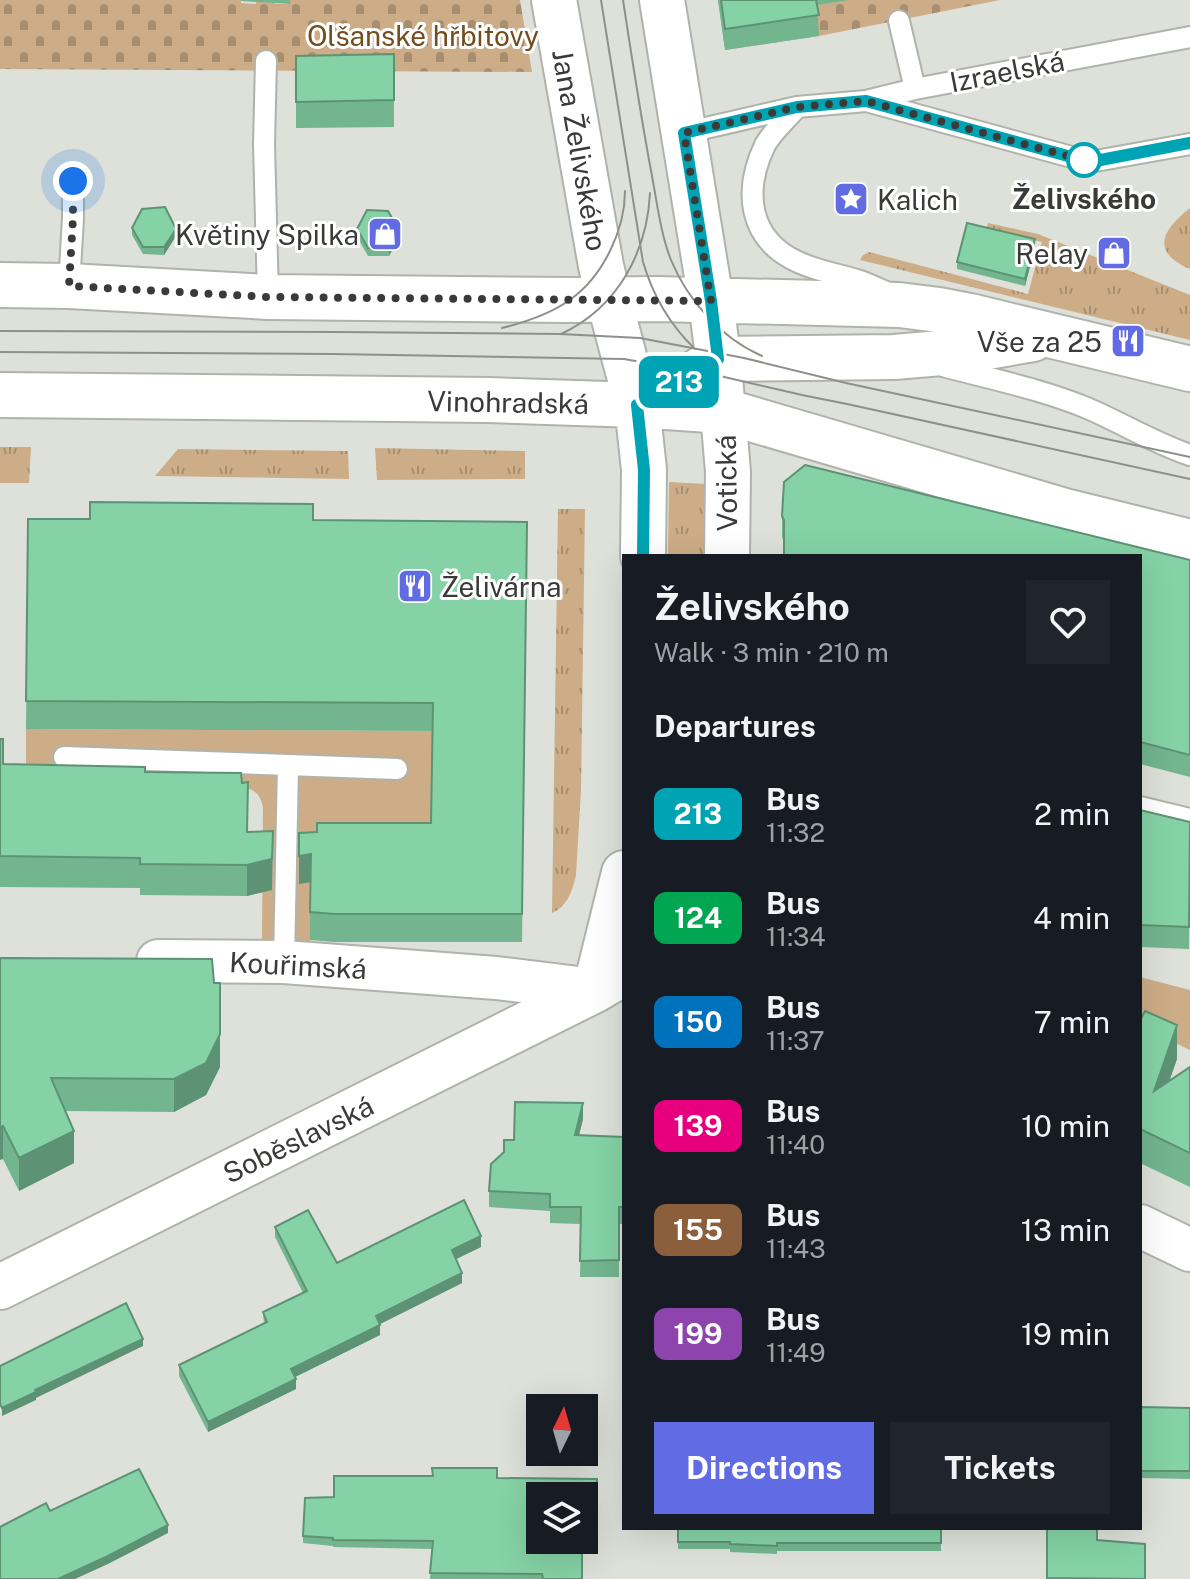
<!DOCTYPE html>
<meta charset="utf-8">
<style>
body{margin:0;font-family:"Public Sans",sans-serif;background:#20242c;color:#f1f3f6;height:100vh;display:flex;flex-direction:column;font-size:30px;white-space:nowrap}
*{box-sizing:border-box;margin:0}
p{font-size:26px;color:#9ea1a6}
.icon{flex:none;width:44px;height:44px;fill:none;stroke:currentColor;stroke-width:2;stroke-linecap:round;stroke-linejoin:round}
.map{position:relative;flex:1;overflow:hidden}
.panel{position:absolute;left:622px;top:554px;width:520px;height:976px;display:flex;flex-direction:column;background:#171b24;border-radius:0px;box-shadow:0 8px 32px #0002}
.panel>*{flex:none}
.badge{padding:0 16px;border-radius:12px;font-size:28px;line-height:52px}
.needle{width:52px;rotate:5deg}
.controls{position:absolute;left:526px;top:1394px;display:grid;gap:16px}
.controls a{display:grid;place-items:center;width:72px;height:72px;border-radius:0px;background:#171b24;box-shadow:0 8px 32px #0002;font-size:40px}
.you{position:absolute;width:40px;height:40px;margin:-20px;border:6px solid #fff;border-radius:50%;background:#1a73e8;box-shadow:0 0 0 12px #1a73e833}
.map>.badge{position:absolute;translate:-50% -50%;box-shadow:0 0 0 4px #fff}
h2{padding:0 32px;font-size:30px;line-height:72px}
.round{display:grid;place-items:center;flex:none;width:84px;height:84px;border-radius:0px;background:#20242c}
.overview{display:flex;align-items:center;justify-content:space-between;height:136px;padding:0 32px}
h1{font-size:38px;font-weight:700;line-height:60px}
.action{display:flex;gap:16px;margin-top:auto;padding:16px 32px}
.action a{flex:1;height:92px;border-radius:0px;background:#616ce4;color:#fff;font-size:32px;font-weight:700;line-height:92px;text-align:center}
.action a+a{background:#20242c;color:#f1f3f6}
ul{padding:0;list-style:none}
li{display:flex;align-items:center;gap:24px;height:104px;padding:0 32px}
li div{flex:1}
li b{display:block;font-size:30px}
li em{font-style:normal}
li .badge{min-width:88px;font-weight:700;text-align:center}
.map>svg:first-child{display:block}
</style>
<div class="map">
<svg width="1190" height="1579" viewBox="0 0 1190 1579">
<defs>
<pattern id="grass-tufts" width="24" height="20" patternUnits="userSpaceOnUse" patternTransform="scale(2)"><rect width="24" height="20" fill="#cdad87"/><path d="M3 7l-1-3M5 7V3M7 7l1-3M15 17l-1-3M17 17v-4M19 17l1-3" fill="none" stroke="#a78e6f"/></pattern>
<pattern id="cemetery-stones" width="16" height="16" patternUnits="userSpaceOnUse" patternTransform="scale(2)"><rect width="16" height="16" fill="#cdad87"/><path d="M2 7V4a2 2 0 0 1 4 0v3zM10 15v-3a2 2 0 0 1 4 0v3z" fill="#a78e6f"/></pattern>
</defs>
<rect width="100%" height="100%" fill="#dde1d9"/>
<path fill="url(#grass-tufts)" d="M1190,208V269C1150,252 1162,230 1190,208Z
M988,223L1038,234L1190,295V340L860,260L863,255L869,252L1028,294L1042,242L987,228Z
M0,447H31L29,483H0Z
M375,448L525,451V479L377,480Z
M178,449L348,451L349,479L155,476Z
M669,482L706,484L704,556H668Z
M558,509H585L581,790L576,875C573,890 567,907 552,913Z"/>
<path fill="url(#cemetery-stones)" d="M0,0H241V3L256,4V0H275V4H290V0H520L532,72L0,69Z
M718,0H1000L819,36L725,50Z"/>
<path fill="#cdad87" d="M26,729L433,731L435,861H311L310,942L262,941L263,807C260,794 255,790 243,787L26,779Z
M1140,977L1190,990V1050L1140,1026Z"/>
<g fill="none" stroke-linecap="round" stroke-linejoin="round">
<g stroke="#afb3ab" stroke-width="24">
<path id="service" d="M899,21L915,89
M266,61L264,144L268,297
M870,102L1090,162L1190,144
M797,107C787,119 772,132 765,145C743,191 748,239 798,262C817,271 837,274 857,280C867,283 877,288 886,292
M684,133L797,107L866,101L915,89L1190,37
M69,286L73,218V181
M943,366C991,379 1041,389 1087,408C1122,423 1154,443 1190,455
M64,757L288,765L284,962
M288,765L397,769
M1140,807L1190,819"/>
</g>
<g stroke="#afb3ab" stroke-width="46">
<path id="minor" d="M158,961L284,962L496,978L595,990
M1140,1226L1190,1250"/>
</g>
<g stroke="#afb3ab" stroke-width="48">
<path id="secondary" d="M554,0L601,266L609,300L637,405L644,470L643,556
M662,0L711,301L719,365L728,472L727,556
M0,285L69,286L268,297L570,300L657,299L899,305L939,310L970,316L1190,369
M695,373L718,359L894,357L965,351L1033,339
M0,395L488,400L637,405L724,411L1065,511L1190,542
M595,990L624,873
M0,1287L595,990L624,973"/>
</g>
<use href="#service" stroke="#fff" stroke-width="20"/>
<use href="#minor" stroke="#fff" stroke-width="42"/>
<use href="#secondary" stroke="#fff" stroke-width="44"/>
<path stroke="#8e918b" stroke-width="2" d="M601,0L643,262C653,296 670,325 695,349
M623,0C632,59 641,118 652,176C657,203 661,235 671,260C688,301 721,338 762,356
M502,328C526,322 551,314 571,299C603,276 625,230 625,191
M0,331L338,332L560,334L640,338L744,358L846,383L1190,457
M561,334C617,308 647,253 650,193
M0,352L333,354L624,359L720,376L802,395L847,404L1190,479"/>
</g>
<path fill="#72b58f" d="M241,0H290V4L241,1Z
M718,0H848L817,5L819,36L725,50Z
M296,56L394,100V127L296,128Z
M132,228L176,236L164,255L143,254L132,235Z
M357,229L399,237L389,256H368L357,237Z
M1035,247L1025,286L957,269V262Z
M782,516L1190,560V777L1140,764V556L784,542L782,537Z
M28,519L527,522L522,942H334L310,940V882L299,884L431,823L433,731L26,729Z
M0,739L3,764L145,772L247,832L272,890L247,896L140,895V888L0,887Z
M1140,810L1190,822L1189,949L1140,947Z
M0,958L214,983H220V1067L206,1095L174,1112L66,1111L74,1163L19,1191L3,1159Z
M1140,1019L1177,1059L1169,1081L1190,1067V1187L1140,1163Z
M583,1119L579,1135L624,1137V1224H619V1277H580L581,1224L550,1223V1211L489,1207V1191L504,1152L514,1140Z
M275,1227L337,1263L481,1247L456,1259L462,1283L380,1324V1335L295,1377L296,1389L208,1432L179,1376V1365L264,1324L263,1312L303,1293L275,1237Z
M1140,1407L1190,1408V1479L1140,1478Z
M497,1478L597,1479L596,1549L582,1548V1579H430L432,1549L333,1547V1546L303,1543V1536L334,1497Z
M678,1528H941V1551H777V1554L730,1552V1549H678Z"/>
<path fill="#5d9374" d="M176,229V236L164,255V247Z
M399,230V237L389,256V249Z
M1035,239V247L1025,286V279Z
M273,831L272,890L247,896V865Z
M311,854V882L299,884V856Z
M1177,1025V1059L1154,1125V1091Z
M220,1034V1067L206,1095L174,1112V1079Z
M583,1103V1119L575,1151V1135Z
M3,1126V1159L0,1160V1128Z
M74,1131V1163L19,1191V1158Z
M481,1236V1247L452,1261V1250Z
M462,1273V1283L376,1326V1316Z
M380,1325V1335L291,1379V1369Z
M143,1339V1346L36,1398V1400L2,1416V1408L35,1390Z
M296,1379V1389L208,1432V1422Z
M168,1525V1533L108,1564L75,1579H58Z"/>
<path fill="#85d2a6" stroke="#5d9374" stroke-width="2" fill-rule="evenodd" d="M721,0H816L819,15L725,29Z
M394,54V100L296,102V56Z
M165,207L176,229L164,247H143L132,228L142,209Z
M367,210L388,211L399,230L389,249L368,248L357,229Z
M967,223L1035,239L1025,279L957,262Z
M805,465L1190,560V755L1140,742V556H784V520L782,516L784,482Z
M90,502L313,504V520L527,522L522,914H334L310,912L311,854L299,856V833L317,832V823H431L433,703L26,701L28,519H90Z
M0,739H3V764L145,767V772L241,773L242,783L248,782L247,832L273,831L272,859L247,865L140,864V858L0,856Z
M1140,810L1190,822L1189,927L1140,925Z
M0,958L212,959L214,983H220V1034L206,1063L174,1079L51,1078L74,1131L19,1158L3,1126L0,1128Z
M1145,1011L1177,1025L1154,1091L1190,1067V1153L1140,1129V1019H1141Z
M515,1102L583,1103L575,1135L624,1137V1207H619V1260L580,1261L581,1207H550V1194L489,1191L491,1164L504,1152V1140H514Z
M464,1200L481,1236L452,1250L462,1273L376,1316L380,1325L291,1369L296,1379L208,1422L179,1365L267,1322L263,1312L307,1291L275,1227L308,1210L337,1263Z
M126,1303L143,1339L35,1390L36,1392L2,1408L0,1404V1366Z
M1140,1407L1190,1408V1471H1140Z
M432,1468H497V1478L597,1479L596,1541H582V1579H543L542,1574L430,1573L433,1541L333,1540V1538L303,1536L305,1498L334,1497V1476H433ZM540,1496H584V1540H540Z
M139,1469L168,1525L108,1556L58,1579H0V1527L46,1503L50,1511Z
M678,1528H941V1543H777V1546L730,1544V1542H678Z
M1047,1528H1097V1540L1145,1544V1579L1047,1578Z"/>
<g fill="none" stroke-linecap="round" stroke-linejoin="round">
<g stroke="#fff" stroke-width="18">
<path id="line" d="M643,556L644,470L637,405L718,359L711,301L684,133L797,107L866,101L1090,162L1190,143"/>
</g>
<use href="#line" stroke="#00a3b4" stroke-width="12"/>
<path stroke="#3a3b38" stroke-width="8" stroke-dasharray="0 14.4" d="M73,181V218L69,286L268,297L711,301L684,133L797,107L866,101L1090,162L1084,160"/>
</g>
<defs>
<g id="sight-square" transform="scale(1.8)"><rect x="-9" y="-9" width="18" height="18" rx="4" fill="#616ce4" stroke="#fff"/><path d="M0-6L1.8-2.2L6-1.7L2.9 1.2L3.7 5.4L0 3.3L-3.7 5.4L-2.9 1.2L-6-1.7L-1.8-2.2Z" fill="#fff"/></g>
<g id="shop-square" transform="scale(1.8)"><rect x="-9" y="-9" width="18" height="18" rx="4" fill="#616ce4" stroke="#fff"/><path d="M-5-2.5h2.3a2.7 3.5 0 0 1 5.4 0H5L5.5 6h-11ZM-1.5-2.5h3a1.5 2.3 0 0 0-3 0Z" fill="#fff"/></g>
<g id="restaurant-square" transform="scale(1.8)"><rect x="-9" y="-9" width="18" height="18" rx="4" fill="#616ce4" stroke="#fff"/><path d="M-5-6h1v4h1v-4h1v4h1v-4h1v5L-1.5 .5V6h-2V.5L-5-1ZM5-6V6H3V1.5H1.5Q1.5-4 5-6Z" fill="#fff"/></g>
</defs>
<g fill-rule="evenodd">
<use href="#sight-square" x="851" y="199"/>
<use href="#shop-square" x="385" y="234"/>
<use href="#shop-square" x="1114" y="253"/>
<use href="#restaurant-square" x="1128" y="341"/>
<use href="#restaurant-square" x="415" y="586"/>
</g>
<circle fill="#fff" stroke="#00a3b4" stroke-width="4" cx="1084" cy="160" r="16"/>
<g text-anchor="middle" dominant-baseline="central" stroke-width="6" stroke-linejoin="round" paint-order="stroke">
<g font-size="28" fill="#714e20" stroke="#fff">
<text x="423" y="35">Olšanské hřbitovy</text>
</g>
<g font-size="28" fill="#3a3b38" stroke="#fff">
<text transform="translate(1007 71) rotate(-11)">Izraelská</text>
<text transform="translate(580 150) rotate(80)">Jana Želivského</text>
<text transform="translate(508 402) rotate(1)">Vinohradská</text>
<text transform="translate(726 483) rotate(-91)">Votická</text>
<text transform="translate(298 965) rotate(3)">Kouřimská</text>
<text transform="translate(298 1139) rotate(-26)">Soběslavská</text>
</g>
<g font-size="28" font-weight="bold" fill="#3a3b38" stroke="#fff">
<text x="1084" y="198">Želivského</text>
</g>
<g font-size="28" fill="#3a3b38" stroke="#fff" text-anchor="end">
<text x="877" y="199" text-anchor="start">Kalich</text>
<text x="359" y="234">Květiny Spilka</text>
<text x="1088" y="253">Relay</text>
<text x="1102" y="341">Vše za 25</text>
<text x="441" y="586" text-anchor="start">Želivárna</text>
</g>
</g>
</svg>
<div class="controls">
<a><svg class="needle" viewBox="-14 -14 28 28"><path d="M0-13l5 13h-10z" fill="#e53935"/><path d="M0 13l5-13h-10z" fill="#9ea1a6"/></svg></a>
<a><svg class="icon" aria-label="layers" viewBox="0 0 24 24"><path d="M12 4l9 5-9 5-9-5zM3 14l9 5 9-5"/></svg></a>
</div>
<div class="you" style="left:73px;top:181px"></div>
<b class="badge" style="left:679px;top:382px;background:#00a3b4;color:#fff">213</b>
<section class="panel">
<div class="overview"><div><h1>Želivského</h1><p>Walk · 3 min · 210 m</p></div><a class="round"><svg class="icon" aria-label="heart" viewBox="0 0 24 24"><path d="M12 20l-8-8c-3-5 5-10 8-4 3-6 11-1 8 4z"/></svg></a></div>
<h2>Departures</h2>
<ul>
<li><span class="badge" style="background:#00a3b4;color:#fff">213</span><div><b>Bus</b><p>11:32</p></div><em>2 min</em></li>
<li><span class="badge" style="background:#00a651;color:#fff">124</span><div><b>Bus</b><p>11:34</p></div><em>4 min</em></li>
<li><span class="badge" style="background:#0072bc;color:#fff">150</span><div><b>Bus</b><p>11:37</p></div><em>7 min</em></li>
<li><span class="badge" style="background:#e6007e;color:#fff">139</span><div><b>Bus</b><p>11:40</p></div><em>10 min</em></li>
<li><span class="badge" style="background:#8b5e3c;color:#fff">155</span><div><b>Bus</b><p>11:43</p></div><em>13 min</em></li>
<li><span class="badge" style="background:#8e44ad;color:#fff">199</span><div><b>Bus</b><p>11:49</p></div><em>19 min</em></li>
</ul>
<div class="action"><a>Directions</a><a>Tickets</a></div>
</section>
</div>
